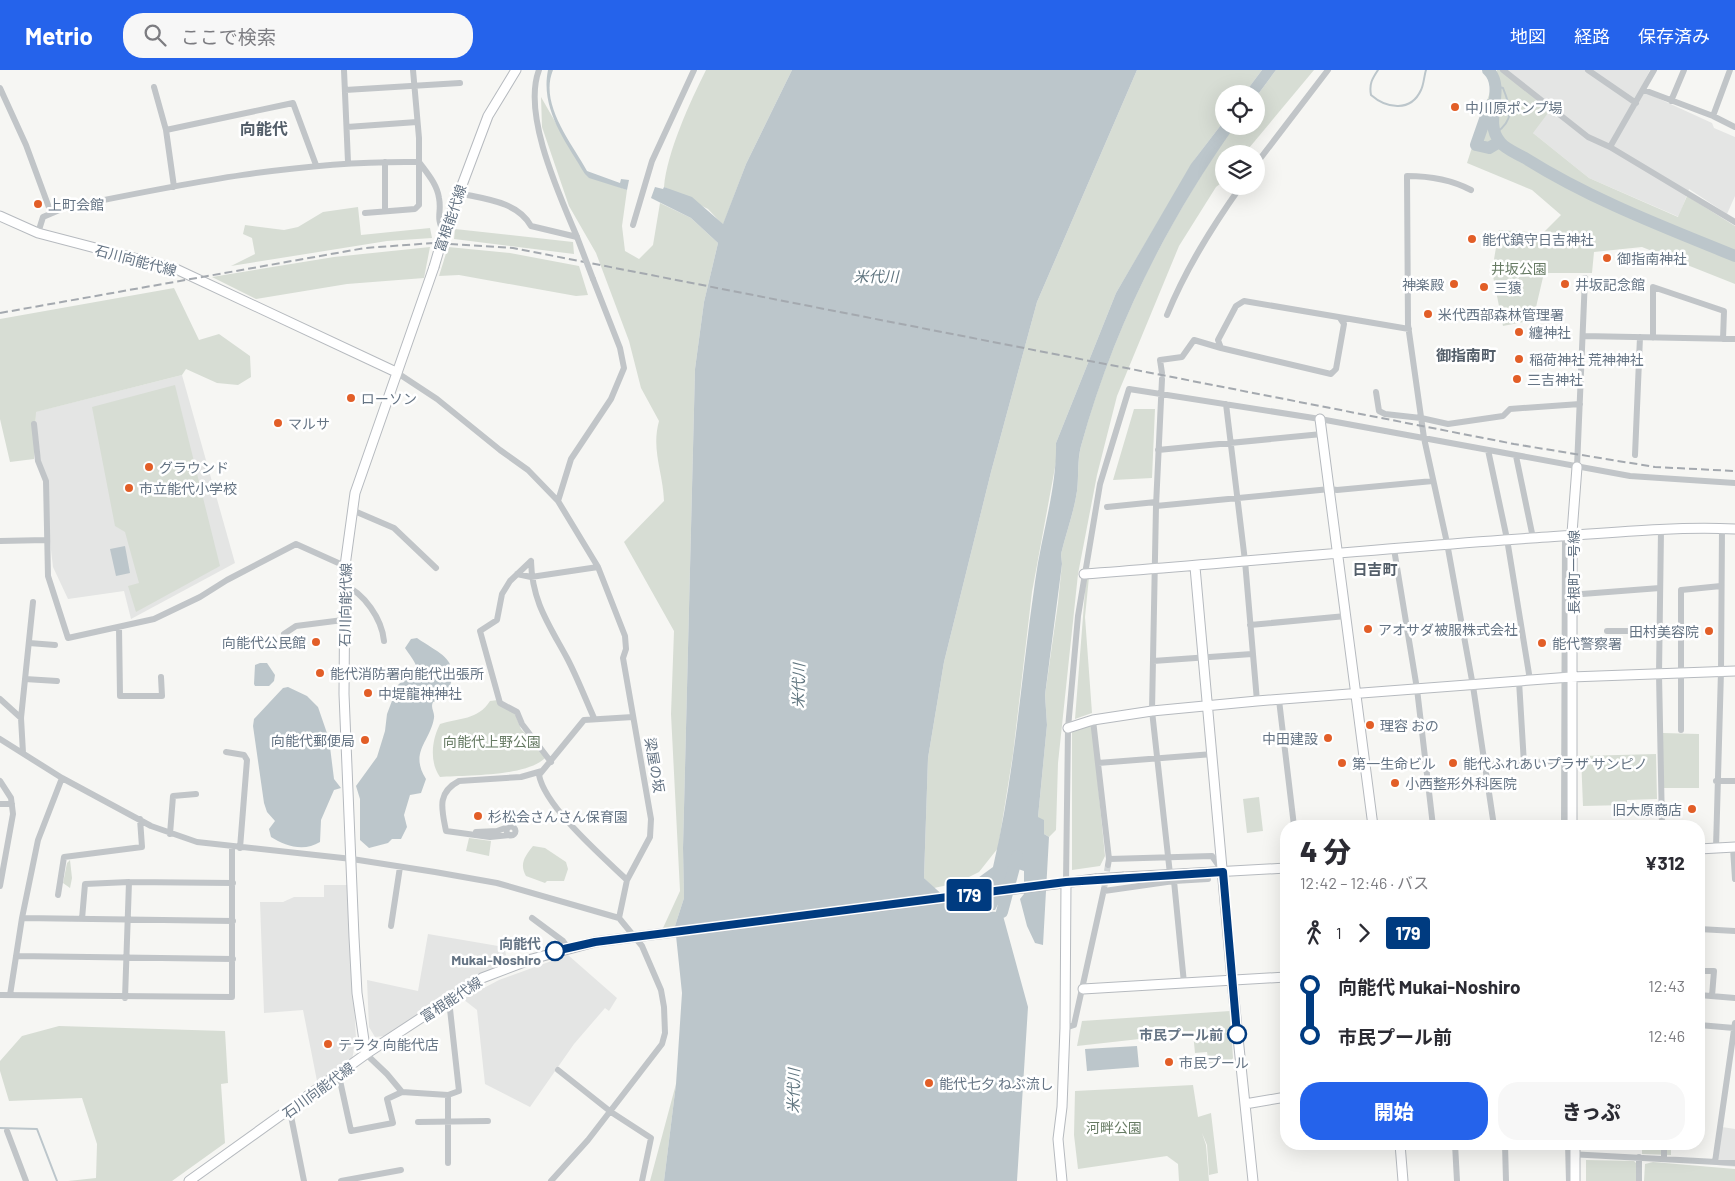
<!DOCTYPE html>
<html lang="ja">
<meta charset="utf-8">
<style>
body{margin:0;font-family:Barlow,"Noto Sans JP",sans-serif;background:#f7f7f7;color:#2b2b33;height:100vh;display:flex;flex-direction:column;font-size:19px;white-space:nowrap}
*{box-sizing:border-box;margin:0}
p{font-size:16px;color:#7c7c81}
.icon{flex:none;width:28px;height:28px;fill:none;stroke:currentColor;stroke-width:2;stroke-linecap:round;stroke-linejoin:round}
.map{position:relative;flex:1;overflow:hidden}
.drawer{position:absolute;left:1280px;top:750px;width:425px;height:330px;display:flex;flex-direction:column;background:#fff;border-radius:20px;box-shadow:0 5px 20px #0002}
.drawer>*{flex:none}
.badge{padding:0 10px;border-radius:4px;font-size:18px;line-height:32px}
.controls{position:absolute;left:1215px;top:15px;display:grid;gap:10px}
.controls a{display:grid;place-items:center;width:50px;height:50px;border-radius:50%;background:#fff;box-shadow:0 5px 20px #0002;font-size:25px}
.map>.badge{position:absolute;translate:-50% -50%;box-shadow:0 0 0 2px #fff}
.legs{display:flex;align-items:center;gap:8px;height:55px;padding:0 20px;font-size:16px}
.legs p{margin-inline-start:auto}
.headline{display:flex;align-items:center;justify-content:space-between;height:85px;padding:0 20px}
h1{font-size:28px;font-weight:800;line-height:38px}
.cta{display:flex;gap:10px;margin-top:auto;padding:10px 20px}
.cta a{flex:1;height:58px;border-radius:20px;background:#2563eb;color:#fff;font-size:20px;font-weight:800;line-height:58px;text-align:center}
.cta a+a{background:#f7f7f7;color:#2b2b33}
ul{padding:0 20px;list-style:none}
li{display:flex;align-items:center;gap:18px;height:50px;font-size:19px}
li i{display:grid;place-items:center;width:8px;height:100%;margin:0 6px;background:currentColor}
li i::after{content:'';width:12px;height:12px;margin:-6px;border:4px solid;border-radius:50%;background:#fff}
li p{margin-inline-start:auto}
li:first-child i{background:linear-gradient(#0000 50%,currentColor 0)}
li:last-child i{background:linear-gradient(currentColor 50%,#0000 0)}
header{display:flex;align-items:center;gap:30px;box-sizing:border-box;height:70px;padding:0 25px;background:#2563eb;color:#fff}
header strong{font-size:24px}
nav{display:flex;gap:28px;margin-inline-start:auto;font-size:18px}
.search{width:350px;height:45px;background:#f7f7f7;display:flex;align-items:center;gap:12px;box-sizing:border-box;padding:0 18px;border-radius:20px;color:#7c7c81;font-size:19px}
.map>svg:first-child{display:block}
</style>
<header>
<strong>Metrio</strong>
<div class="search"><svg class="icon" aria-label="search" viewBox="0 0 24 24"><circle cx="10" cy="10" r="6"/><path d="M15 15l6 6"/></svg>ここで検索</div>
<nav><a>地図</a><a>経路</a><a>保存済み</a></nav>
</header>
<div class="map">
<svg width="1735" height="1111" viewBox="0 0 1735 1111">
<rect width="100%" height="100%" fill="#f6f6f3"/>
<path fill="#e4e5e4" d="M1507,0H1650L1640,20L1712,53L1714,58L1735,67V126L1727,144L1689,119L1679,147L1589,108L1533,63Z
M182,305L235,493L131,549L124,521L68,529L53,497L35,342Z
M324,815H347L356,968L352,990L318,1016L303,940L264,943L260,832H283L294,827H324Z
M428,864L504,877L508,892L445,927L385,966L375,967L369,957L367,910L418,921Z
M568,885L617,928L609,941L605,938L574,974L530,1037L485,1014L477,940L463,929L499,910Z
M1722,1057L1735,1059V1097L1717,1095Z"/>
<path fill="#d7ddd4" d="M706,0H792L746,94L723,155L708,139L664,117C667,82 690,32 706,0Z
M1137,0H1262L1244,24H1224V51L1195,89L1116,223L1056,373V392L1032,522L1013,684L998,778L979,802L957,813L934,818L924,808L928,688L944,592L991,402L1037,232Z
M1276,0H1314L1244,84H1224V111L1216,117L1179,176L1117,326L1097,405L1078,504L1058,693L1056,760L1049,767L1044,764L1038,747L1047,655L1045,625L1058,533L1062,494L1061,484C1066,463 1074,442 1077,421C1079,406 1077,392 1081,376C1112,261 1166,154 1234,56H1256V27Z
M1497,0H1503L1551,39L1533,63L1589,108L1678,147L1687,126L1735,156V214L1642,177L1594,182L1592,203H1544L1533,250L1503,256L1492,201L1499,160L1543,163L1561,145L1532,120L1467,93Z
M541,27L580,95L593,107L627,120L622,156L625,181L639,189L653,175L660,133L691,148L718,173L704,232L695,299L683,778L684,828L675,856L663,858L680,821L671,644L674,561L624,472L664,431C663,402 651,380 659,351L641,318L629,271L596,183L569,136L542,57Z
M358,137L361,165L430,158L432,168L387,171L231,196L255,184L252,168L243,164L245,155L284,160L298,157L323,142Z
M455,159L573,172L574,184L454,169Z
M430,177L424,208L347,214L256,229L212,207L334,187Z
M448,177L510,183L579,196L588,225L576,226L459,205L439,206Z
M174,218L199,270L219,264L250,286L251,307L238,315L217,313L186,299L182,305L36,342L34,389L10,392L0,349V249Z
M175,315L220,496L136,542L128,516L139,513L125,462L115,456L92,337Z
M1134,339H1155L1152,408L1113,410Z
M1089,507L1085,547L1092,643L1075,649L1086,508Z
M498,630L515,644L521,659L547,686C530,707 466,705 440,707C429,692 432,669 440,654C459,648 478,650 490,631Z
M1092,654L1105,786L1100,796L1072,800V660Z
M1663,663L1699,664V718H1662Z
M1656,684L1657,729L1627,730V735L1583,736L1581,686Z
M1259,727L1263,761L1247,763L1243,729Z
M469,768L491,771L489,786L466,781Z
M533,776L545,778L566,792L568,799L564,811H547L545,813L526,806C519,794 525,786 533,776Z
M70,790L72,808L70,818L63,813L67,793Z
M1230,941L1233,988L1231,991L1209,993L1207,982L1195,983L1193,963L1077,976L1082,951Z
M59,956L225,961L228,1013L221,1014L225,1073L172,1111H68L96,1108L97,1074L82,1028L9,1031L0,1001V991L22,966Z
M676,1014L664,1111H650Z
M1193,1015L1198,1047L1211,1043L1218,1103L1209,1105L1207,1075L1202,1063L1206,1075L1209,1111H1179L1178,1094L1167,1086L1078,1099L1074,1065L1075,1021Z
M1642,1074H1671V1085L1642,1084Z
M1586,1090L1634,1091L1637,1094L1636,1111H1586Z
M1653,1092L1735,1099V1111H1644L1645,1094Z"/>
<path fill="#bcc6cb" d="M548,0H553C539,34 571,72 587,101L620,113L621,109L629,110L627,120L589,108L585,104C566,72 540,39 548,0Z
M792,0H1137L1037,232L991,402L944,592L928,688L924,808L960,841L971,813L993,797C1015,704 1021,607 1035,512C1041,466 1057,419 1056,373L1116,223L1191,94L1224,51V56H1235C1165,155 1113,260 1081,376C1077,391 1079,406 1077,421C1074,442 1066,463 1061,484L1062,494L1045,625L1047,655L1038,747L1044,750V764L1049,767L1043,875L1035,873L1027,856L1020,829L1024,824V801L1018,799L1009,803L1001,829L995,840L971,841L1002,842L1028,937L1017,1111H664L676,1014L682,923L675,856L684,828L683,778L695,299L704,232L718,173L691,148L651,128L655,117L663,119L664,117L692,127L723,154L746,94Z
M1262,0H1276L1256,27V24H1244Z
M125,476L130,503L116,506L110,479Z
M417,568C446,588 460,588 447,627L433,632C430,638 435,642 434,648C430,672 409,682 426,709L421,723L410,725L404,745L407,757L401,769H392L388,773L369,778L360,770V729L356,716L377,687L385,661L387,644L398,615C403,610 407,609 412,607C425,601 409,585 405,578L411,569Z
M260,593H267L275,605L274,611L269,616H255L254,614L255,595Z
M288,617L307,626L318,637L329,669L334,709L341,718L334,720L321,750L320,772C304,782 285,776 271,767L269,759L275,751L267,742L264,733L253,656L254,649L283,618Z
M1137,976L1139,997L1087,1001L1085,979Z"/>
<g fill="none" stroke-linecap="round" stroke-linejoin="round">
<path stroke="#bcc6cb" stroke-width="2" d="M1378,0C1372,9 1369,14 1371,25C1387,39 1411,42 1421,20C1424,14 1424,6 1426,0
M1496,16L1503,18C1511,38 1515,49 1496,63
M0,1058L37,1059L57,1111"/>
<path stroke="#bcc6cb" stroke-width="12" d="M1488,0C1507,18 1482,51 1500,72C1505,79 1518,84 1525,88C1590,129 1664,157 1735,186
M1490,35L1476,75L1489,78L1499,72
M1002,842L1017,786"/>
<path stroke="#d2d6d7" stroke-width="6" stroke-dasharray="6 3" stroke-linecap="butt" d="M1104,819L1108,795"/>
<g stroke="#b6babf" stroke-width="11">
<path id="secondary" d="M0,146L38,163L176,199L396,302
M444,163L488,46L516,0
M1320,349L1373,756
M1195,497L1232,910L1253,1111
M1084,504C1233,493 1382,478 1532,468C1599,464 1667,456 1735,459
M1068,658L1093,650L1152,641L1257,631L1571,607L1735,601
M1572,756V463L1577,397
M1699,779L1735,777
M1124,807L1286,798
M1083,919L1286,907
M366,984L357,923L354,867L344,624L345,496L355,423L434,197
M1245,1034L1286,1027
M1400,1074L1403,1111
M1575,1074V1111
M189,1111L366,984L482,908L532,889L595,872L1095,809
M1062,1111L1058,1069L1062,1037L1065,958L1066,812"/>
</g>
<path stroke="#c1c5c8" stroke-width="6" d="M344,0L348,92
M539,0C522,44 559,124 577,167
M1503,0L1588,67L1610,77L1735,152
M1588,0L1636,33
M154,17L166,60L174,117
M0,18L26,75L51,143
M345,20L460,13
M1644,20L1713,46L1735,57
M1671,31L1684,0
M1713,46L1730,0
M347,57L417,52
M166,60L293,33L316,95
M1610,77L1654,0
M419,92C427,103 437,114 439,128C442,143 435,146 444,163
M1256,94L1328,0
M1471,120C1450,109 1430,106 1407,106L1408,255L1424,368L1447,473L1473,616L1494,756
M458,123C484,129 517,131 531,156L577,167
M385,140V92
M365,143L415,139L419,135V68L413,0
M633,155L652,91L694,0
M38,163L43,147L64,138C182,114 298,90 419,92
M1167,245C1186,198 1212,157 1241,116
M1340,248L1344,254L1336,299L1331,304L1221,278L1218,270L1236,236L1244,231L1409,259
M1583,266L1735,269
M1653,268V217L1724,241L1723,269
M396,302L437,329L500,380L528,400L558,431L598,497L625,566L626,579L623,588L651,749L650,767L627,810L619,848L642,876L661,920L664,937L665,963L662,974L588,1070L551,1111
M1162,303L1160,290L1182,287L1194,270L1221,278
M1162,309L1156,436L1152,641L1170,804
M1376,322L1379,341L1385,344L1421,348L1448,354L1503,346L1510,339L1580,334
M1226,334L1245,491L1257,631
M34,354L38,391L46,411L48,506L68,568L154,549L200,527L227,510L296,474L345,496
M1158,380L1322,364
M1488,380L1507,469L1530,610
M1635,385L1640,267
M1516,386L1533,468
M1577,397L1585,208
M558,431L571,389L611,329L624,298L620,278L593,209
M1156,436L1330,419L1337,420L1433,411
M1107,437L1156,432
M352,440L394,458L436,498
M1661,460L1659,604L1662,756
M0,471L46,470
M1394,479L1417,619L1433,756
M531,491L510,511L502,524L497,550L480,561L500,633L517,642L522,654L551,692
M531,491C532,531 548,553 567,588C577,607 585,628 594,648
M517,504L531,507L598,497
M344,515C364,523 382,549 384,571
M1569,525L1660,518
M1250,555L1346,546
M119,557L120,626H162L161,607
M1607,561H1660
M284,564L296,556L343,550
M29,573L55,575
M1153,591L1252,584
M25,609L57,611
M1519,611L1524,694
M0,629L21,648
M1279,630L1294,756
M1093,650L1109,789L1108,795
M1681,660V520L1721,516
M0,669L62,708L151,756L197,772L352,789L435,802L497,813L619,848
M226,682L244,685L247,690L240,778
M23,683L21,648L33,532
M1098,693L1213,684
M1485,695L1571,690
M0,711L11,728L13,744L0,816
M1716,711H1735
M0,734H12
M1564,756L1565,464
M506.5 761a4.5 4.5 0 1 1 9 0a4.5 4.5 0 1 1-9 0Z
M476,762L497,761L508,757
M170,764L173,726L196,724
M511,765L490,767L446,761C442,740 436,723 459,711L521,707L542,701
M1716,778L1721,601L1722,458
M1733,778L1735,809
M1109,789L1212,786L1221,799
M627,810C603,787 545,737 539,705L584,650L633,647
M1174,811L1208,809
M1066,812L1068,658L1078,546L1100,414L1129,319L1320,349L1630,406L1735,413
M1104,821L1174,811L1184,913
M58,825L64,787L142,777L140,749
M22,848L233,851
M532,848L563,871L568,878
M82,849L85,814L129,812L233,813
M391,856L400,797
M1699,859L1735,861
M16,886L233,889
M1699,901H1714L1712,926
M0,925L232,927V777
M10,925L22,848L38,770L62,708
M1699,925L1735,928
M125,928L129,812
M1699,955L1734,958
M1065,958L1074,955L1104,819
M366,984L387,1004L402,1022L448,1025L459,1021L449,930
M558,1000L611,1042L651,1068L642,1111
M339,1006L351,1061L393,1053L387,1029L402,1022
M448,1025V1093
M290,1041L304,1111
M418,1052L488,1051
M7,1061L26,1111
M1455,1074L1457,1111
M1505,1074L1506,1111
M1568,1074L1569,1111
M1569,1084L1735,1093
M1664,1089V1074
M1715,1092L1735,953
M341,1111L401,1100
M1639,1111V1087"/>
<use href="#secondary" stroke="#fff" stroke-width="9"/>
<path stroke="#a4a9af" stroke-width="2" stroke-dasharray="8 4" stroke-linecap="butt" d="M0,243L365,178L434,173L513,178L1514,374L1655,397L1735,401"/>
<g stroke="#b6babf" stroke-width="11" stroke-linecap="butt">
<path id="secondary-bridge" d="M434,197L444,163
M1095,809L1124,807"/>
</g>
<path stroke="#c1c5c8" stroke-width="6" d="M577,167L593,209"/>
<use href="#secondary-bridge" stroke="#fff" stroke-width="9"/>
</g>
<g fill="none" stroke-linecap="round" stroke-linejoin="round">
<g stroke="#fff" stroke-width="11">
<path id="line-1" d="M555,881L595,872L1066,812L1223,802L1237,964"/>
</g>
<use href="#line-1" stroke="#003b80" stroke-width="8"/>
</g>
<g fill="#e25e27" stroke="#fff" stroke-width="2">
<circle cx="1455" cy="37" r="5"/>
<circle cx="38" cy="134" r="5"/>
<circle cx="1472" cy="169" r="5"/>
<circle cx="1607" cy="188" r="5"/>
<circle cx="1454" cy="214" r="5"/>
<circle cx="1565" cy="214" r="5"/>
<circle cx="1484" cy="217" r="5"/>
<circle cx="1428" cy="244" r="5"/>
<circle cx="1519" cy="262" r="5"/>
<circle cx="1519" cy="289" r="5"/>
<circle cx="1517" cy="309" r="5"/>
<circle cx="351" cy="328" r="5"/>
<circle cx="278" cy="353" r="5"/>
<circle cx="149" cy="397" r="5"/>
<circle cx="129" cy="418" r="5"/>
<circle cx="1368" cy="559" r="5"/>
<circle cx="1709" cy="561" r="5"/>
<circle cx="316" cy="572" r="5"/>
<circle cx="1542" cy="573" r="5"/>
<circle cx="320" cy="603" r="5"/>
<circle cx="368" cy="623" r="5"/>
<circle cx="1370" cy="655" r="5"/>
<circle cx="1328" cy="668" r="5"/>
<circle cx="365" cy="670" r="5"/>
<circle cx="1342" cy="693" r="5"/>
<circle cx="1453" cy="693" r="5"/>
<circle cx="1395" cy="713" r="5"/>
<circle cx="1692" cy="739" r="5"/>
<circle cx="478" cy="746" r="5"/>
<circle cx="328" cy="974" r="5"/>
<circle cx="1169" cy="992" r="5"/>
<circle cx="929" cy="1013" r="5"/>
</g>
<g fill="#fff" stroke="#003b80" stroke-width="2.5">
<circle cx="555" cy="881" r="9"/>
<circle cx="1237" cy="964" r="9"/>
</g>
<g text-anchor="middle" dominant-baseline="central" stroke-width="5" stroke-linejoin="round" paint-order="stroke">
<g font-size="14" fill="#657484" stroke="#fff" text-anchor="start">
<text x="1465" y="37">中川原ポンプ場</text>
<text x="48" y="134">上町会館</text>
<text x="1482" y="169">能代鎮守日吉神社</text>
<text x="1617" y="188">御指南神社</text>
<text x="1444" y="214" text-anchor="end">神楽殿</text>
<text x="1575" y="214">井坂記念館</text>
<text x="1494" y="217">三猿</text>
<text x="1438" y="244">米代西部森林管理署</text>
<text x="1529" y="262">纏神社</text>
<text x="1529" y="289">稲荷神社 荒神神社</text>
<text x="1527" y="309">三吉神社</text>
<text x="361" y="328">ローソン</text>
<text x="288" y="353">マルサ</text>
<text x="159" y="397">グラウンド</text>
<text x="139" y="418">市立能代小学校</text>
<text x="1378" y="559">アオサダ被服株式会社</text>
<text x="1699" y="561" text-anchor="end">田村美容院</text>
<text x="306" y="572" text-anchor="end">向能代公民館</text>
<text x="1552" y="573">能代警察署</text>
<text x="330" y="603">能代消防署向能代出張所</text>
<text x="378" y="623">中堤龍神神社</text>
<text x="1380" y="655">理容 おの</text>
<text x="1318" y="668" text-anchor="end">中田建設</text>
<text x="355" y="670" text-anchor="end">向能代郵便局</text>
<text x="1352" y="693">第一生命ビル</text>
<text x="1463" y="693">能代ふれあいプラザ サンピノ</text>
<text x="1405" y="713">小西整形外科医院</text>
<text x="1682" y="739" text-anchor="end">旧大原商店</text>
<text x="488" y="746">杉松会さんさん保育園</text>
<text x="338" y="974">テラタ 向能代店</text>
<text x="1179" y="992">市民プール</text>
<text x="939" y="1013">能代七夕 ねぶ流し</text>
</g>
<g font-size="14" fill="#657484" stroke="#fff">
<text transform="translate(450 148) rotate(-71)">富根能代線</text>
<text transform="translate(136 190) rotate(15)">石川向能代線</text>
<text transform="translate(1573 502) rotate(-90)">長根町一号線</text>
<text transform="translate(345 535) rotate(-89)">石川向能代線</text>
<text transform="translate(655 695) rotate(80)">梁屋の坂</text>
<text transform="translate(451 929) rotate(-33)">富根能代線</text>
<text transform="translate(318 1020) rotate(-36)">石川向能代線</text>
</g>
<g font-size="14" fill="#677b64" stroke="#fff">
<text x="1519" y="198">井坂公園</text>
<text x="492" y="671">向能代上野公園</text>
<text x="1114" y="1057">河畔公園</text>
</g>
<g font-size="14" font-weight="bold" fill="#657484" stroke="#fff" text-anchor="end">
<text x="541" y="873">向能代<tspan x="541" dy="16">Mukai-Noshiro</tspan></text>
<text x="1223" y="964">市民プール前</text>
</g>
<g font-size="15" font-style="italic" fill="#617680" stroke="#fff">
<text x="876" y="206">米代川</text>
<text transform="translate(798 616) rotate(-89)">米代川</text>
<text transform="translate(793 1021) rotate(-89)">米代川</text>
</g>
<g font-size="15" font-weight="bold" fill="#535e69" stroke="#fff">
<text x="1466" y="285">御指南町</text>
<text x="1375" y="499">日吉町</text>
</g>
<g font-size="16" font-weight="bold" fill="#535e69" stroke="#fff">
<text x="264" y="58">向能代</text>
</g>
</g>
</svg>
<div class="controls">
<a><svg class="icon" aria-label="locate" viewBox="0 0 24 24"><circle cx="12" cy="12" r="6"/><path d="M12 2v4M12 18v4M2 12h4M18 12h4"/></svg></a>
<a><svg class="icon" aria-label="layers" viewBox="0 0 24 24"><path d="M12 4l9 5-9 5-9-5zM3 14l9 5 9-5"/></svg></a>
</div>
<b class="badge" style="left:969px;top:825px;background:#003b80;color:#fff">179</b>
<section class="drawer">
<div class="headline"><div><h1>4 分</h1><p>12:42 – 12:46 · バス</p></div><b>¥312</b></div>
<div class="legs"><svg class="icon" aria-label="walk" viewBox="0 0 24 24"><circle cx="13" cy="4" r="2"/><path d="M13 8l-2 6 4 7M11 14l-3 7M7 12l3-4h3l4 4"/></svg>1<svg class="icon" aria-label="forward" viewBox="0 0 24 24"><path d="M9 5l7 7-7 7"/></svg><b class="badge" style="background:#003b80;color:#fff">179</b></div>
<ul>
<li><i style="color:#003b80"></i><b>向能代 Mukai-Noshiro</b><p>12:43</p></li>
<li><i style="color:#003b80"></i><b>市民プール前</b><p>12:46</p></li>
</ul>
<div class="cta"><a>開始</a><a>きっぷ</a></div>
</section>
</div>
